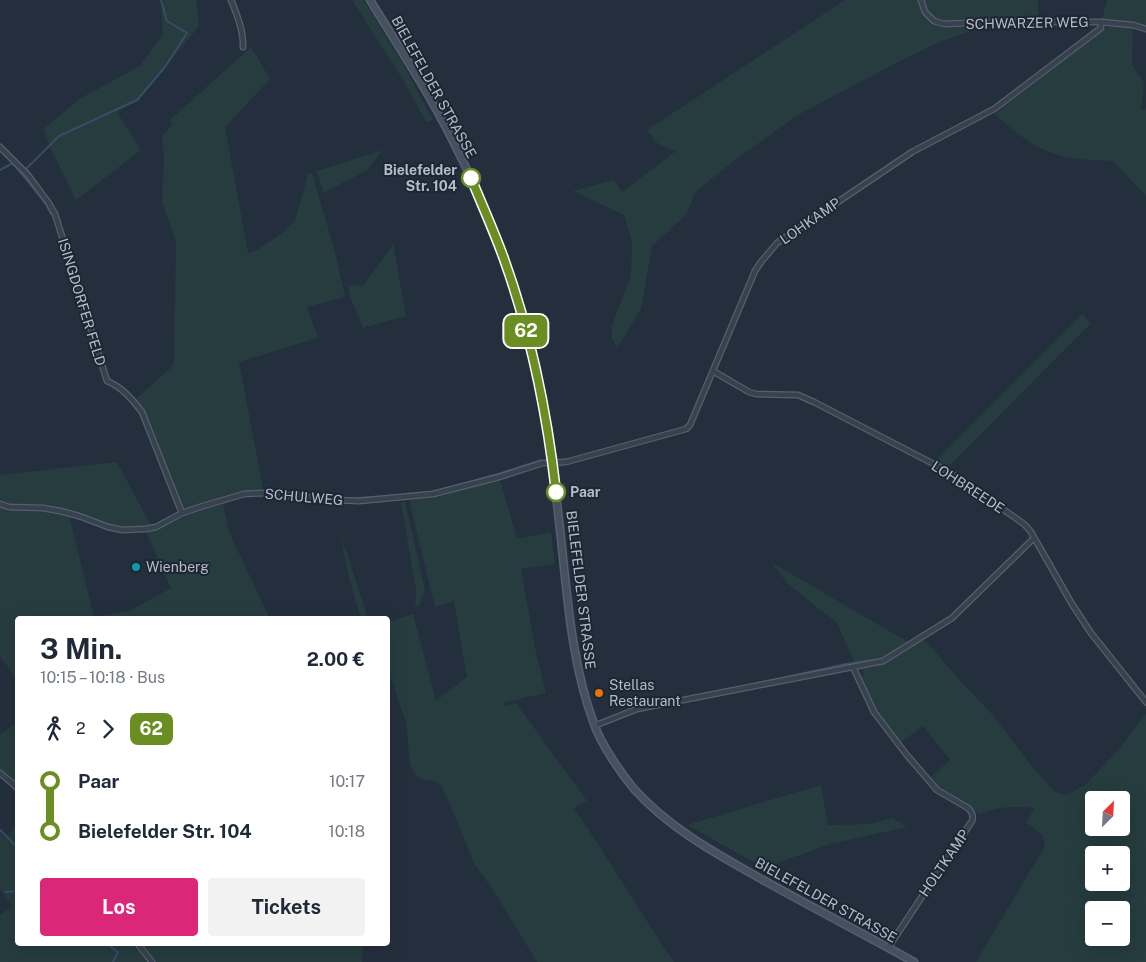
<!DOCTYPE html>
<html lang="de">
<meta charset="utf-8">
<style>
body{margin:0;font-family:"Public Sans",sans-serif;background:#f2f2f3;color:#1f2937;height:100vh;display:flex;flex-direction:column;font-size:19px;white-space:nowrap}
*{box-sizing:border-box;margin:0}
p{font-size:16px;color:#747a83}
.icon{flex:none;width:28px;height:28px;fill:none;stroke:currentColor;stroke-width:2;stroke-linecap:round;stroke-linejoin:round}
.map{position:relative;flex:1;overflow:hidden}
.sheet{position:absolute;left:15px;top:616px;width:375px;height:330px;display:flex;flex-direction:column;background:#fff;border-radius:5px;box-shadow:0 5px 20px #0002}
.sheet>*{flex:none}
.badge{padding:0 10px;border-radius:8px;font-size:18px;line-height:32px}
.needle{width:32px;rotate:24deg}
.controls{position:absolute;left:1085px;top:791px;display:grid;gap:10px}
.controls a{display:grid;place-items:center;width:45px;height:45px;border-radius:5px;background:#fff;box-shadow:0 5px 20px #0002;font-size:25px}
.map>.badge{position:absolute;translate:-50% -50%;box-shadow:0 0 0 2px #fff}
.legs{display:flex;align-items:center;gap:8px;height:55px;padding:0 25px;font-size:16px}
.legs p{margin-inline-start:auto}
.head{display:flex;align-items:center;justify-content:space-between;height:85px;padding:0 25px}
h1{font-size:28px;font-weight:700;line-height:38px}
.cta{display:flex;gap:10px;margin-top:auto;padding:10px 25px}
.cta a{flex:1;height:58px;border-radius:5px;background:#db2777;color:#fff;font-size:20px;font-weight:700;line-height:58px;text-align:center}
.cta a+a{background:#f2f2f3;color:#1f2937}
ul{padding:0 25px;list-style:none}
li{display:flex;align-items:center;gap:18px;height:50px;font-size:19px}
li i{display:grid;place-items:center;width:8px;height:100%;margin:0 6px;background:currentColor}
li i::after{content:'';width:12px;height:12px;margin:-6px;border:4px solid;border-radius:50%;background:#fff}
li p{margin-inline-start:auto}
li:first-child i{background:linear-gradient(#0000 50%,currentColor 0)}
li:last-child i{background:linear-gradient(currentColor 50%,#0000 0)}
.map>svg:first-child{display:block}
</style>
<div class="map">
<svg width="1146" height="962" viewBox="0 0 1146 962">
<rect width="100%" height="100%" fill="#242f3e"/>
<path fill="#263c3f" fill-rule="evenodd" d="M163,0H196L199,26L138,101L117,112L141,150L76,200L49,145L44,128L81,98L140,66L163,34L161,2H164Z
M352,0H364L404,66L433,120L426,122L405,83Z
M845,0H918C934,42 946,19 976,29L937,43L898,62L796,116L730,164L695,192L687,214L652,246L641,309L617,348L612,338V325L630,279L632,254V241L624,215L573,191L614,180L622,192L676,151L658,144L647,130Z
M924,0H1038V19L986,18L944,21L935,18L927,10Z
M1107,0H1146V26L1133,22L1102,19Z
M1111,25L1133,29L1132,65L1144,83L1141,110L1146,109V196L1113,161C1095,160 1075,160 1058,155C1034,148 1013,131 995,114L1103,30Z
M251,47L270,79L225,127L248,253L254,252L281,234L295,221L308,174L312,173L335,252L345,297L307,307L318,338L239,362L263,489L244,492L183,510L143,410L136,399L174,365L176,242L162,202L164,159L162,136L172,125L170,120Z
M383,150L366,171L323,193L317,171Z
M393,244L406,316L363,328L350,296L348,285L363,286Z
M1082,314L1091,323L947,468L935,461Z
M117,462L151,526L134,528H122L109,525L80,514L53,507L7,504L0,503V475Z
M500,479L517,539L551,532L555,564L521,569L536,653L546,693L503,703L505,706L516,703L587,801L574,808L598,844L664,948L674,962H537L494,891L475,865L442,786L437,782L420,779L415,774L410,764L406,723L388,670V622L413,614L436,701L467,677L454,601L435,607L410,504L412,500L434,498Z
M401,502H405L425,590L419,606L414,607L416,600V590Z
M223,504L229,532L270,619H18L17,680L0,656V507L8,509L43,510L69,515L94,617L129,611L171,588L146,532L160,527L196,511Z
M340,535L350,562L368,619H361L349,577Z
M771,562L908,642L882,658L854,662L837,623L788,584Z
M924,639L964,685L991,713L1035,770L1055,792L1067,795L1085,785L1118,750L1146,714V962H976L1045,846L1043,836L1026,822L1035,808C1016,806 998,806 980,814L938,788L929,779L950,760L923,726L900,743L875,711L860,678L864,675L861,668L884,663ZM1094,800H1121V828H1094ZM1094,855H1121V882H1094ZM1094,910H1121V938H1094Z
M17,722V785L14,781L0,771V735Z
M821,785L828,825L870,824L892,818L907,827L830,844L764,868L687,825Z
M17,826L18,944H135L149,962H0V915L12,906L0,889V833L4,838Z
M143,944H363L362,962H157Z"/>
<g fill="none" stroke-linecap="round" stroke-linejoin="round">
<path stroke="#394c67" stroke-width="2" d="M26,169L59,136L137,100L165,67L187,33L167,21L161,0
M0,170L13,163L46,204L51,214
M441,490L498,474L541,460
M407,494L417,493
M341,498H358L398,495
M745,686L846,664L881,659
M0,830L18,848
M6,892L18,891
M110,944L112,948L118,952L113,962"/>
<g stroke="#565f6c" stroke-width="7">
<path id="street" d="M231,0C237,14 244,32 243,47
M921,0L925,12L934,21L944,24L990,22H1101L1133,25L1146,29
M0,147L28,175L48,202L55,214L107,381C122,387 132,399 142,412L182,513
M713,371L749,392L756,394L798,395L814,402L951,473L1017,519L1025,525L1031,532L1072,604L1091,633L1146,702
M0,504L9,507L43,508L60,511L79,516L108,527L122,530L145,529L156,527L182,513L203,506L244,494L263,493L335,500L359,501L433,494L499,477L543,463L566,462L686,429L690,425L755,271L761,262L777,243L912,152L994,109L1101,28V22
M853,667L874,712L906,754L937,790L968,808C972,812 974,816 972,821L888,948
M594,726L637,709L883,661L952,618L1034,538
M0,773L12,783L18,789
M138,944L152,962"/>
</g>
<g stroke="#565f6c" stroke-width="9">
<path id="secondary" d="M370,0C399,47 429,93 454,143C485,204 510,269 528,335C544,396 552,458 559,521C567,589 570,659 594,724C601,744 620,772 634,789C670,829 717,854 763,880C813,908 864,934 914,962"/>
</g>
<use href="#street" stroke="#38414e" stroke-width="4.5"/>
<use href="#secondary" stroke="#465061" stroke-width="6"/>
</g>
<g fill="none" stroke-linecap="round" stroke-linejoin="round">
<g stroke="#fff" stroke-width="11">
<path id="line-1" d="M471,178C482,205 494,231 504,259C531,334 547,413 556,492"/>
</g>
<use href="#line-1" stroke="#6b8e23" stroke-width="8"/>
</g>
<g fill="#fff" stroke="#6b8e23" stroke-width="2.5">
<circle cx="471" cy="178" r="9"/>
<circle cx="556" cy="492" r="9"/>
</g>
<circle fill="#0f9aa8" stroke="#1d2633" stroke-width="2" cx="136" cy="567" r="5"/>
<circle fill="#e8710a" stroke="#1d2633" stroke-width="2" cx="599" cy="693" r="5"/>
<g text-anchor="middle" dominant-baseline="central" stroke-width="4" stroke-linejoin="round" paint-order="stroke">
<g font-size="14" fill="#b4bcc9" stroke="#1d2633">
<text transform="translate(1027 23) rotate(-1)">SCHWARZER WEG</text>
<text transform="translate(434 87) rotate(61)">BIELEFELDER STRASSE</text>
<text transform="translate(810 221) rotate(-35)">LOHKAMP</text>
<text transform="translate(82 302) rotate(73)">ISINGDORFER FELD</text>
<text transform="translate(968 487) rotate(33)">LOHBREEDE</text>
<text transform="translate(304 497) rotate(5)">SCHULWEG</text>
<text transform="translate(581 590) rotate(83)">BIELEFELDER STRASSE</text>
<text transform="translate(944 863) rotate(-56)">HOLTKAMP</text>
<text transform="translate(826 900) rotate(29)">BIELEFELDER STRASSE</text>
</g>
<g font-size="14" font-weight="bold" fill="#b4bcc9" stroke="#1d2633" text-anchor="end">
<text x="457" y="170">Bielefelder<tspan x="457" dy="16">Str. 104</tspan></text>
<text x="570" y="492" text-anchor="start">Paar</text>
</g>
<g font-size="14" fill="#b4bcc9" stroke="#1d2633" text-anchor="start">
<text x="146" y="567">Wienberg</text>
<text x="609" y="685">Stellas<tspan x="609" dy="16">Restaurant</tspan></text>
</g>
</g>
</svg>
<div class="controls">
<a><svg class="needle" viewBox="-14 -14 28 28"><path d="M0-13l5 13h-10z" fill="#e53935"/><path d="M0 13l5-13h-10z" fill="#747a83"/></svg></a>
<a>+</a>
<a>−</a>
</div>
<b class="badge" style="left:526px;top:331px;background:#6b8e23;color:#fff">62</b>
<section class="sheet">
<div class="head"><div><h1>3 Min.</h1><p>10:15 – 10:18 · Bus</p></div><b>2.00 €</b></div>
<div class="legs"><svg class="icon" aria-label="walk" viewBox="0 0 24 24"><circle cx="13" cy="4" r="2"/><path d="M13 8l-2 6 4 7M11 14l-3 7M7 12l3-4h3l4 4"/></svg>2<svg class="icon" aria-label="forward" viewBox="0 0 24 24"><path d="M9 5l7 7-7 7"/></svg><b class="badge" style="background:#6b8e23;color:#fff">62</b></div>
<ul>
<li><i style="color:#6b8e23"></i><b>Paar</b><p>10:17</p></li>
<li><i style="color:#6b8e23"></i><b>Bielefelder Str. 104</b><p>10:18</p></li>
</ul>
<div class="cta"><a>Los</a><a>Tickets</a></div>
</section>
</div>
